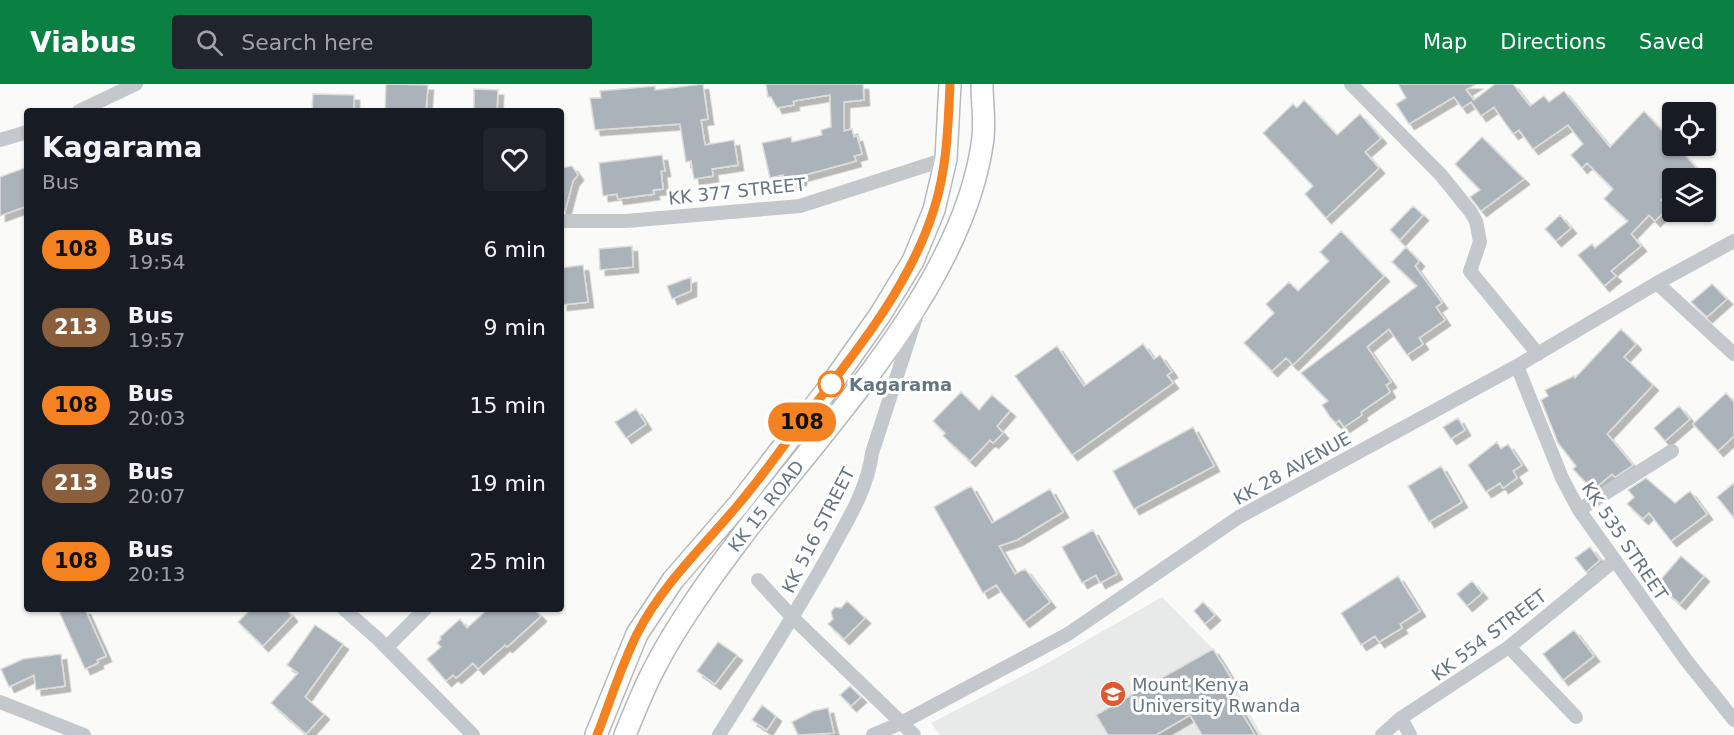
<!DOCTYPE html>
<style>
body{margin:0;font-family:"DejaVu Sans",sans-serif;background:#20242c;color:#f1f3f6;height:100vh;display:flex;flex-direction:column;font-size:22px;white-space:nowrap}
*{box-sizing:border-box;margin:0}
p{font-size:20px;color:#9ea1a6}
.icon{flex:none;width:33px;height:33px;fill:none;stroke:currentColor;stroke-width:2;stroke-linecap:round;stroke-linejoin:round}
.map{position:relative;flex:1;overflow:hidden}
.sheet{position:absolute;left:24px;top:24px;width:540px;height:504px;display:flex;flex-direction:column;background:#171b24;border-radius:6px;box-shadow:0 2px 4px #0004}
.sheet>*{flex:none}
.badge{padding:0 12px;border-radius:20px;font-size:21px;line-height:39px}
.fabs{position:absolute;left:1662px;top:18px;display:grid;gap:12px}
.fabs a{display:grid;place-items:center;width:54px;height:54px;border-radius:6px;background:#171b24;box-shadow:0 2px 4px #0004;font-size:30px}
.map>.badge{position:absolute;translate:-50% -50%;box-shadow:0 0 0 3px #fff}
.round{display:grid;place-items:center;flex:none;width:63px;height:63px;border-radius:6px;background:#20242c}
.headline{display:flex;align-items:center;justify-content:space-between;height:102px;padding:0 18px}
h1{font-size:28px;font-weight:700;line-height:45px}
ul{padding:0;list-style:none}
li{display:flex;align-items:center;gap:18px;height:78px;padding:0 18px}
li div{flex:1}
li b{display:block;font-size:22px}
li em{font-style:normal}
li .badge{min-width:66px;font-weight:700;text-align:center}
header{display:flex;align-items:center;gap:36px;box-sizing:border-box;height:84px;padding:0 30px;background:#0b8043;color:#fff}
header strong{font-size:28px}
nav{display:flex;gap:33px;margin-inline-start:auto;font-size:21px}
.search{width:420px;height:54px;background:#20242c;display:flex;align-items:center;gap:15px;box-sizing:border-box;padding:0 21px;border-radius:6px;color:#9ea1a6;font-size:22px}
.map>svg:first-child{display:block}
</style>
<header>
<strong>Viabus</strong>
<div class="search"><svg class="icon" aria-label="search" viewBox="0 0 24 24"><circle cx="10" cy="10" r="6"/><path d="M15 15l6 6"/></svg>Search here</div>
<nav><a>Map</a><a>Directions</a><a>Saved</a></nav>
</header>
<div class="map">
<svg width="1734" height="651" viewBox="0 0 1734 651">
<defs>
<filter id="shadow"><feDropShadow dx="5.5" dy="5.5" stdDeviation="0" flood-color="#0004"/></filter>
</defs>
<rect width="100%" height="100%" fill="#fafaf8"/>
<path fill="#e8e9e9" d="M1162,513L1213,565L1262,651H940L931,639L1044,581Z"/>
<path fill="#aab3b9" stroke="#dcdcda" stroke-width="1.5" filter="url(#shadow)" d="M386,0L428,1L426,27H385Z
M703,0L708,35L701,36L705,61L734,56L738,81L712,85L713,92L694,95L691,77L686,78L680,40L595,46L590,14H601L600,7L655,2V6Z
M766,0H863L864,16L844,18V47L852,45L854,53L857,52L862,70L854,72L856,77L801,92V96L784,100L783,91L770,94L762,59L791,53L792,58L822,51L821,46L831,43L830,11L793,17L794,21L777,24L771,13H768Z
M1398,0H1476L1466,6L1474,16L1495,0H1513L1530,22L1544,12L1549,18L1564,7L1610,63L1644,27L1706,94H1672V104L1661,116L1669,123L1655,137L1649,131L1631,150L1641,162L1611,187L1616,192L1604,202L1578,171L1592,160L1595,164L1628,137L1604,115L1613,105L1587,79L1582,84L1571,71L1583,60L1568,41L1533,65L1519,46L1513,50L1494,23L1481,32L1471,18L1462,24L1454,13L1409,40L1396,20L1406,14Z
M474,5L498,6L497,27H474Z
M313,10L354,11V27H312Z
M1304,16L1337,51L1360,30L1381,54L1365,68L1379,84L1326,134L1305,110L1313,102L1263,49L1293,20L1297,24Z
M1482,53L1524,95L1481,127L1470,113L1480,106L1455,80Z
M662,71L665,87H661L663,105L653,106L654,110L618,115L617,110L603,112L599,79Z
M572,82L578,91L573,97L565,127L561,126V84Z
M27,83V122L0,132V93Z
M1413,122L1423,131L1400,156L1390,146Z
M1560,131L1571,144L1556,157L1545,145Z
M1341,147L1384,192L1293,281L1286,274L1272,287L1244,259L1274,229L1266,220L1289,198L1298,207L1329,177L1320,168Z
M632,162L633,183L600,186L599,165Z
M1406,163L1419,177L1415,182L1442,219L1436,223L1445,236L1419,254L1423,260L1407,271L1389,245L1367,263L1391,298L1386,301L1390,308L1361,328L1362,331L1344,343L1339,336L1336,339L1330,333L1322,321L1328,317L1301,289L1417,202L1392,178Z
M583,181L588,218L562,221L561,184Z
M691,193V207L672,215L667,202Z
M1712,200L1727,215L1707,233L1691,218Z
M1621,245L1636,260L1624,273L1653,301L1607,350L1633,381L1615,393L1612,390L1593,406L1573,385L1576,382L1558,359L1541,316L1548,312L1545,306L1574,292L1575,294Z
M1143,260L1154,275L1160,271L1172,288L1167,291L1173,299L1072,371L1015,292L1057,262L1084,302Z
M961,308L979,326L992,311L1010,327L997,342L1003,349L993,359L990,356L970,377L943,352L945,349L933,337Z
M1726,309L1734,318V352L1718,367L1693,340Z
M1679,322L1690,335L1665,357L1654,344Z
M636,325L646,340L626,354L615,338Z
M1458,334L1465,346L1451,355L1443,343Z
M1193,343L1214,382L1134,425L1113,387Z
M1497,358L1501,365L1508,360L1522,381L1513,387L1517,394L1503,404L1500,399L1486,408L1468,381Z
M1441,382L1462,418L1429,438L1408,402Z
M1646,394L1675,419L1690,407L1707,430L1671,457L1649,429L1643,435L1627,420L1634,413L1628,406Z
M1734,399V434L1717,413Z
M971,402L992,439L1050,405L1063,428L1017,456L999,462L1015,490L1025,485L1050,518L1024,538L996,501L983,509L934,423Z
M1093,446L1117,490L1100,499L1096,491L1082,499L1062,463Z
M1590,463L1600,476L1586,488L1575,474Z
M1681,472L1704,492L1680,520L1657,500Z
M1398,492L1420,527L1400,540L1402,544L1379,558L1375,552L1361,561L1341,529Z
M1472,497L1482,509L1467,522L1457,510Z
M847,517L865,534L844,555L828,540L833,535L831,528L835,523L841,524Z
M1203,518L1215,531L1205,540L1194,527Z
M58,525H85L106,572L97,576L98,579L85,585Z
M251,525H286L292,532L263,562L238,538Z
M488,525H534L541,532L507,563L505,561L478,585L473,579L456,594L453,591L446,597L427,575L441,563L437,559L441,555L440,553L460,535L467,544Z
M315,541L343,560L305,613L324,630L306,650L271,619L298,589L287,581Z
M1574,546L1594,572L1563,596L1543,570Z
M718,558L737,571L715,600L697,587Z
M1213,565L1235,600L1227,604L1255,651H1202L1190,631L1156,651H1108L1096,631Z
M61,570L65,602L36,606L34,591L9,603L1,585L23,575Z
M850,602L861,613L851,622L840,611Z
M762,621L776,632L767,646L752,636Z
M828,624L834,649L798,651L792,638L813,627Z"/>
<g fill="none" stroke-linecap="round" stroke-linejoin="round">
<g stroke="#b4b9bd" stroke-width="24">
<path id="trunk" d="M596,651L637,550L673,496L739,420L830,302L880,231L913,177L934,126L946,75L950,0
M625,651C634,629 643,606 654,585C677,540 709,496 739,456C825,341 965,200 983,54C985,37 982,18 982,0"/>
</g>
<path stroke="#c3c8cc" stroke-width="14" d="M1351,0L1441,91L1470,127L1476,137L1480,158L1470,187L1538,270
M79,27L136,0
M0,56L27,48
M561,137H626L800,122L946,75
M1657,199L1734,270
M1517,282L1562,394L1579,426L1686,576L1734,636
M1579,426L1672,367
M758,496L793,534L914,651
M344,525L378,555L473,651
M387,563L425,525
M1509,563L1576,633
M0,618L84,651
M1401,634L1410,651
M719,651C756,592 793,534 827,474C845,440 867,408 872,369L917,230
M873,651L901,639L1068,550L1239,433L1517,282L1657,199L1734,157
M1382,651L1401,634L1509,563L1615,476"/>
<use href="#trunk" stroke="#fff" stroke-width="21"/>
</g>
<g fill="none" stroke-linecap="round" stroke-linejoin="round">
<g stroke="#fff" stroke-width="14">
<path id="line" d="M597,651C610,618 621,582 637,550C661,502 703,463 737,422C762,393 783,362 806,332C855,269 910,202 934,125C947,84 948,43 950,0"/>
</g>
<use href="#line" stroke="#f58220" stroke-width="9"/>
</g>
<defs>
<g id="university-disc" transform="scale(1.35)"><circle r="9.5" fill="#e4572e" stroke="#fff"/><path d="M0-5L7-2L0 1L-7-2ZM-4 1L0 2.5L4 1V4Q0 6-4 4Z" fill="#fff"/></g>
</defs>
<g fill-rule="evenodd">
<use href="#university-disc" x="1113" y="610"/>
</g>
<circle fill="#fff" stroke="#f58220" stroke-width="3" cx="831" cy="300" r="12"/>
<g text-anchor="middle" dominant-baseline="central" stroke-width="6" stroke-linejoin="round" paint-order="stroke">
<g font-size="18" fill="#657683" stroke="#fff">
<text transform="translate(737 107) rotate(-6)">KK 377 STREET</text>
<text transform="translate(1292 384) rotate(-29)">KK 28 AVENUE</text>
<text transform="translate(766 422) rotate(-52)">KK 15 ROAD</text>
<text transform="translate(818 446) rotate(-63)">KK 516 STREET</text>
<text transform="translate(1625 457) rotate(56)">KK 535 STREET</text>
<text transform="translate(1489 551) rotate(-37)">KK 554 STREET</text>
</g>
<g font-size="18" font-weight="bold" fill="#657683" stroke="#fff" text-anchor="start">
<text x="849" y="300">Kagarama</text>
</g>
<g font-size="18" fill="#657683" stroke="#fff" text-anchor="start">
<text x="1132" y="600">Mount Kenya<tspan x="1132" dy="21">University Rwanda</tspan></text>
</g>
</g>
</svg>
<div class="fabs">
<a><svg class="icon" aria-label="locate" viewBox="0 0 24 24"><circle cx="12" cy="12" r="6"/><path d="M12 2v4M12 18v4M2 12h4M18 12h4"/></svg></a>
<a><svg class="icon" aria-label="layers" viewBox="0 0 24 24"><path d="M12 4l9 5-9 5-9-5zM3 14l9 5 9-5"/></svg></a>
</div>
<b class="badge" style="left:802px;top:338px;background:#f58220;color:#111">108</b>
<section class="sheet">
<div class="headline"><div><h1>Kagarama</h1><p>Bus</p></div><a class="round"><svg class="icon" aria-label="heart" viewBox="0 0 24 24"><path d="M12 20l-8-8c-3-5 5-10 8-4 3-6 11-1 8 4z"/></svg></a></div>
<ul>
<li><span class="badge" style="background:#f58220;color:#111">108</span><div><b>Bus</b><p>19:54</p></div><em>6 min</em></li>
<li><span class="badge" style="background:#8b5e3c;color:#fff">213</span><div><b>Bus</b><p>19:57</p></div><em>9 min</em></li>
<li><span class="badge" style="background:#f58220;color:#111">108</span><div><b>Bus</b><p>20:03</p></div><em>15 min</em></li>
<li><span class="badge" style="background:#8b5e3c;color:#fff">213</span><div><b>Bus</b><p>20:07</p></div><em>19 min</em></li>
<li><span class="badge" style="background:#f58220;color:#111">108</span><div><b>Bus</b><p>20:13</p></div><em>25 min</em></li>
</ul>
</section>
</div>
